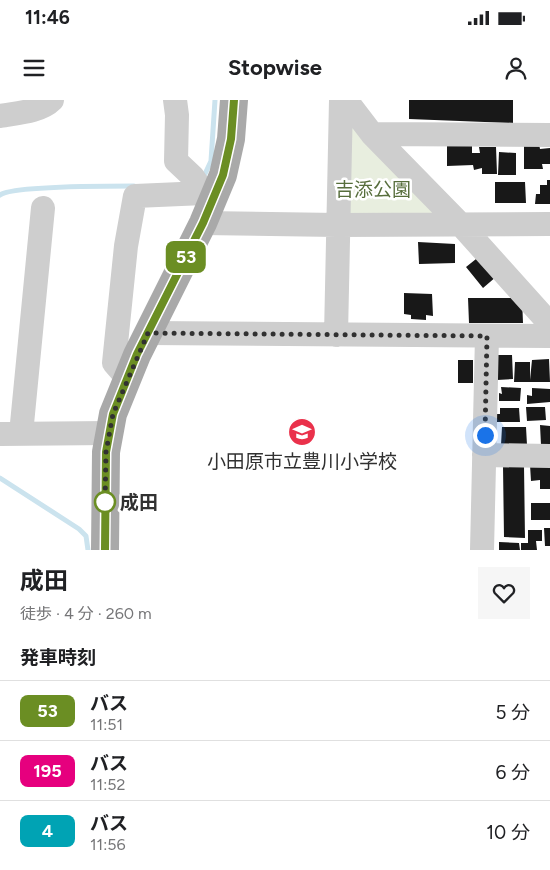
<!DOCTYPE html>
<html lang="ja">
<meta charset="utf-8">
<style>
body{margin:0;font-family:Figtree,"Noto Sans JP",sans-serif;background:#f6f6f6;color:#202124;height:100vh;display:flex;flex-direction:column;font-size:19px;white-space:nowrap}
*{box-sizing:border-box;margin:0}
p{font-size:16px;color:#757577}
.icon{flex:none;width:28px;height:28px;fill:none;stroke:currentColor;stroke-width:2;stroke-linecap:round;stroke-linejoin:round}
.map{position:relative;height:450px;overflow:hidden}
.panel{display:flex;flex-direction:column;background:#fff;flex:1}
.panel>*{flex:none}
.badge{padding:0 10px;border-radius:8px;font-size:18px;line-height:32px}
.you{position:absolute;width:25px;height:25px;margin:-12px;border:4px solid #fff;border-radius:50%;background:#1a73e8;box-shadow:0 0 0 8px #1a73e833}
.map>.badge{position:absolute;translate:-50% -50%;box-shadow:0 0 0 2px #fff}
h2{padding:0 20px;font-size:19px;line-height:45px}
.round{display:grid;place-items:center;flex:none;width:52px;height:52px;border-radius:0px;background:#f6f6f6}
.head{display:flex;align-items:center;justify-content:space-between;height:85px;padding:0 20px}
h1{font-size:24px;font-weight:700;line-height:38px}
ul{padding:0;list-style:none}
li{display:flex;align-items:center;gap:15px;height:60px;padding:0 20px;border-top:1px solid #e0e0e0}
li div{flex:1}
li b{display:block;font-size:19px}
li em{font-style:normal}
li .badge{min-width:55px;font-weight:700;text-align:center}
.status{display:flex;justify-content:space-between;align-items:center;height:35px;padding:0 25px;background:#fff;direction:ltr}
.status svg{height:14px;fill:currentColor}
header{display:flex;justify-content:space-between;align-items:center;height:65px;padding:0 20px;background:#fff;font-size:22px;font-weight:700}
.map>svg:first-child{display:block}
</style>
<div class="status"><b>11:46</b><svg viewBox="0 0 49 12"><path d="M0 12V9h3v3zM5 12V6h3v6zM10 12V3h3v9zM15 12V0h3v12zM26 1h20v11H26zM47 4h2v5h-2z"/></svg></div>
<header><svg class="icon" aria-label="menu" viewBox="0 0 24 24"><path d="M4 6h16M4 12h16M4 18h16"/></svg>Stopwise<svg class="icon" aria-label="person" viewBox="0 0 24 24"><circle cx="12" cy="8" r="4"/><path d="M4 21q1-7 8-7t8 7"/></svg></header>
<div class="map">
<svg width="550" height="450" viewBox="0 0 550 450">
<rect width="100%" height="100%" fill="#fff"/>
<path fill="#e8eedf" d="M344,18L443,119H343Z"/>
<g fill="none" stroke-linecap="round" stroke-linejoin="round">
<path stroke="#cbe3ee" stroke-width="5" d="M200,78L204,76L211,61L215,0
M0,95C12,86 113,86 134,86
M0,378L79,429L86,436L88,450"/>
</g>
<path fill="#181818" d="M409,0H513V23L409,19Z
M524,44H539L540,49L550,48V64H542L543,69H524Z
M447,45H472V53H480L479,47H496L497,74H482V68L474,70L473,65L447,66Z
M499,52L516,53V75H498Z
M547,80H550V104H535L536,94H540V85H547Z
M495,82H525L526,103H495Z
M418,142L455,144V163L419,164Z
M481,155L497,176L483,188L466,167Z
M404,193L432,194L433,216L426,215V220L411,219V215L404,214Z
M468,198H522L523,223H469Z
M497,255H512L513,279L497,280Z
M549,259L550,282H514L515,262H530V280L532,260Z
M458,260H473V283H458Z
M501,287L521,288L520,301H499V293L502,294Z
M532,288L550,289V302L527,304V295L532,296Z
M526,307H545L546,320L527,321Z
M500,308H519L520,322H496V314H500Z
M540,325L550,326V345H541Z
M502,327H526L527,345H501Z
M530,365H550V389H540V380L531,381Z
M503,366H524L525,438L504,437Z
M531,403H550V420H531Z
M544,428H550V446H545Z
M528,430H542V441H536L537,450H521V443H528Z
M499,442L519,443L520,450H499Z"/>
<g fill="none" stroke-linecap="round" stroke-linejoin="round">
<path stroke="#cecece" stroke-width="24" d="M175,0L177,15L176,61L193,77L204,93L215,97
M346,0L372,34L462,126L550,224
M0,16C16,13 40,12 52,0
M372,34L550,35
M203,123L337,125L550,124
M148,233L550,236
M336,235L341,0
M127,278L114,263L126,146L135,96L204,93
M0,334L109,333
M21,334L43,108
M484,355L550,356
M482,450L487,236"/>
<path stroke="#a9a9a9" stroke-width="28" d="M105,450L106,352L113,314L137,255L203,123L223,75L231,39L234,0"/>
</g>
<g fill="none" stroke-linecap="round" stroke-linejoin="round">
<g stroke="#fff" stroke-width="11">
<path id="line" d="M105,450L106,352L113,314L137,254L203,123L223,75L231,39L234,0"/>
</g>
<use href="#line" stroke="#6b8e23" stroke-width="8"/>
<path stroke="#313131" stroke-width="5" stroke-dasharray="0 9" d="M105,402V404L106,352L113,314L148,233L487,236L485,335"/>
</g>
<defs>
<g id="school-disc" transform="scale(1.4375)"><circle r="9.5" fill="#ea314b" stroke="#fff"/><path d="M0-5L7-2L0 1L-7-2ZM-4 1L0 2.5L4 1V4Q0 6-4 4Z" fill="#fff"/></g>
</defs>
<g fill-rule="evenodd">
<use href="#school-disc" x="302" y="332"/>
</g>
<circle fill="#fff" stroke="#6b8e23" stroke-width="2.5" cx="105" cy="402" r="10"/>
<g text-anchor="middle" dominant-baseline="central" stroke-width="5" stroke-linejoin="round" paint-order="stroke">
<g font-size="19" fill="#576e3c" stroke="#fff">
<text x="373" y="89">吉添公園</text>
</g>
<g font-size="19" fill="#313131" stroke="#fff">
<text x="302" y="361">小田原市立豊川小学校</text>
</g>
<g font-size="19" font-weight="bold" fill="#313131" stroke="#fff" text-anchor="start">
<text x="120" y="402">成田</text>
</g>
</g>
</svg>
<div class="you" style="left:485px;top:335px"></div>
<b class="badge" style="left:186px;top:157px;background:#6b8e23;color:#fff">53</b>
</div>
<section class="panel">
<div class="head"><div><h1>成田</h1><p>徒歩 · 4 分 · 260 m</p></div><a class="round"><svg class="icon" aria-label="heart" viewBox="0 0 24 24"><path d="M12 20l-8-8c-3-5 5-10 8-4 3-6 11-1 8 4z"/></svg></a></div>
<h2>発車時刻</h2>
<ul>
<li><span class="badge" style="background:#6b8e23;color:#fff">53</span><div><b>バス</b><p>11:51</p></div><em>5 分</em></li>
<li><span class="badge" style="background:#e6007e;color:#fff">195</span><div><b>バス</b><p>11:52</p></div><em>6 分</em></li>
<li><span class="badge" style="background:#00a3b4;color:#fff">4</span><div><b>バス</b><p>11:56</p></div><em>10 分</em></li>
</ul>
</section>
